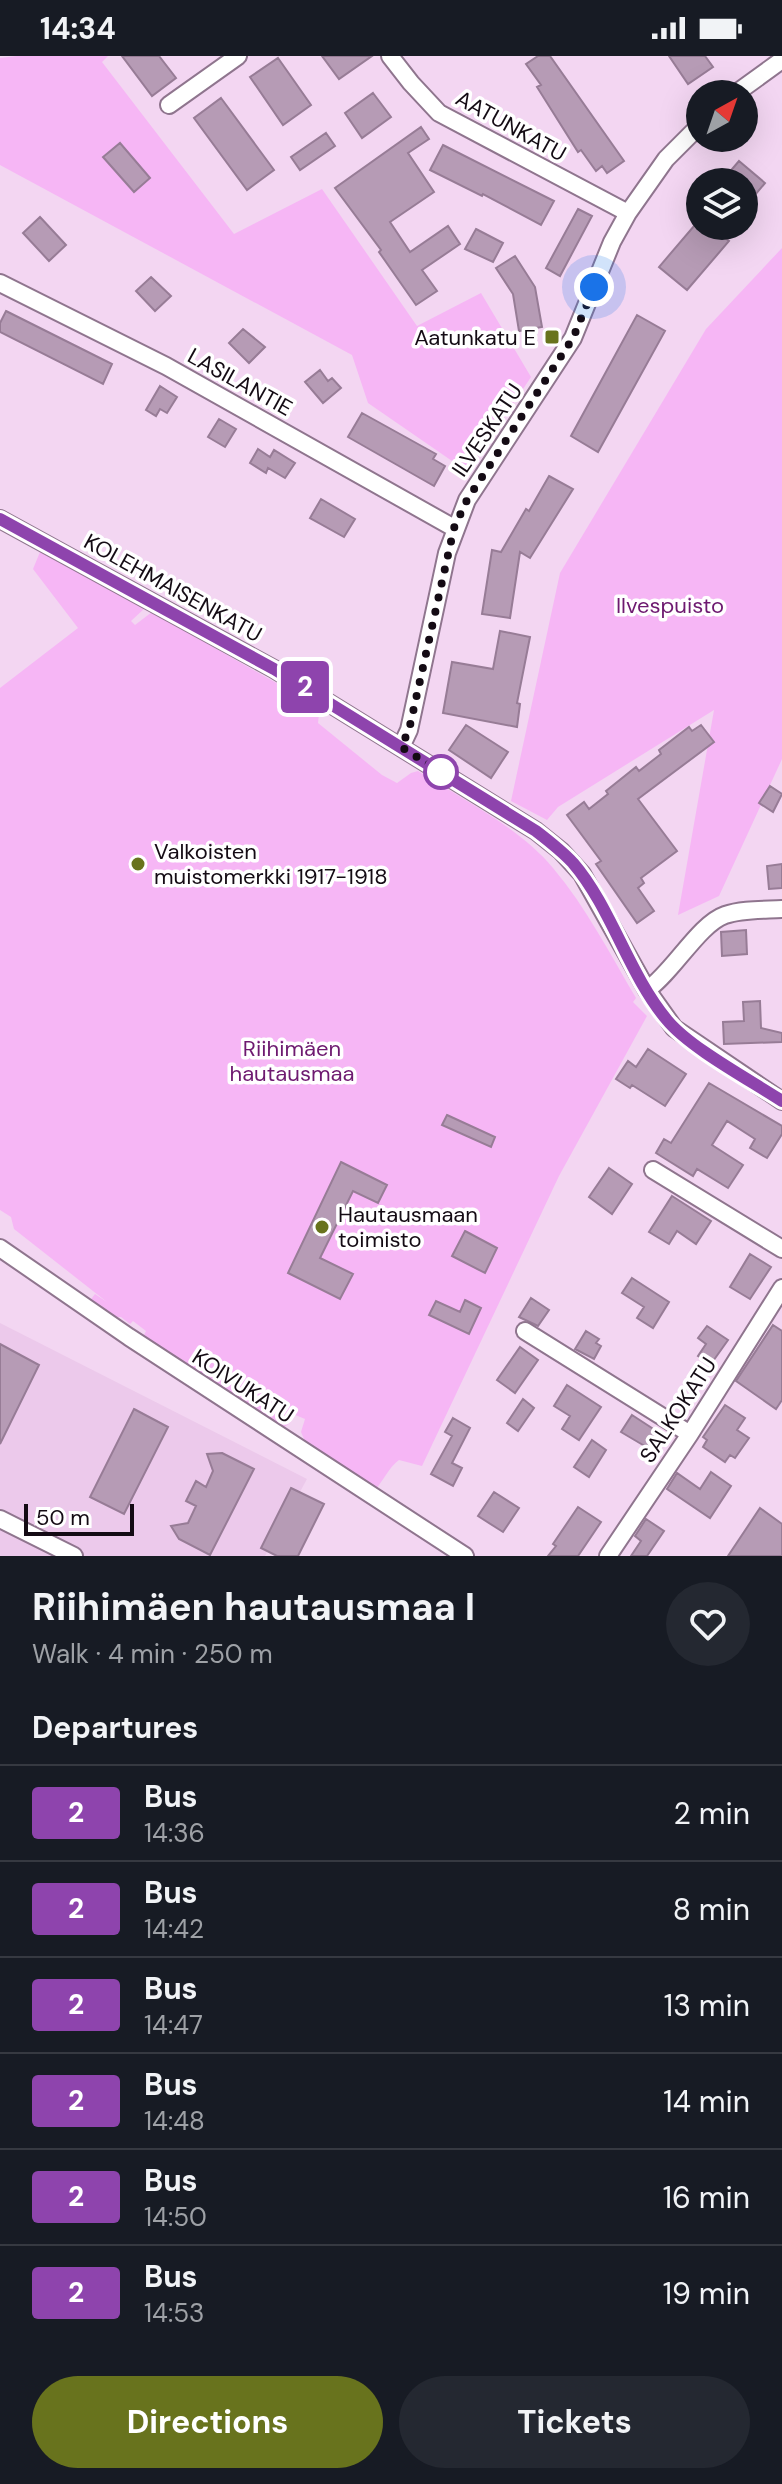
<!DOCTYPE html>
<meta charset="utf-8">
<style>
body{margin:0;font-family:"DM Sans",sans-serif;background:#242831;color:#f1f3f6;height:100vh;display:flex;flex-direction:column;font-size:30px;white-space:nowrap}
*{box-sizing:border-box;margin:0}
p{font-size:26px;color:#9ea1a6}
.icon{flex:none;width:44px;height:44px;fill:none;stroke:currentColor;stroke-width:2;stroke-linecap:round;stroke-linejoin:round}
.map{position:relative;height:1500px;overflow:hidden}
.sheet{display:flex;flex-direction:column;background:#171b24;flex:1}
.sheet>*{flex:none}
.badge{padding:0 16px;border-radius:6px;font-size:28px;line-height:52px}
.needle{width:52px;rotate:40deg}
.fabs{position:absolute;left:686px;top:24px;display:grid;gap:16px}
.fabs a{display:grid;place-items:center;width:72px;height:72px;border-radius:50%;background:#171b24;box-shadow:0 8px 32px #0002;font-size:40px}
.scale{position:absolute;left:24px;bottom:20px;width:110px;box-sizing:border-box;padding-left:8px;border:4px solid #140b14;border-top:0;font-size:22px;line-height:28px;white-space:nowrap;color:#140b14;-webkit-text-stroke:6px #fff;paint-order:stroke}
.you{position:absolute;width:40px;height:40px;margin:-20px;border:6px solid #fff;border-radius:50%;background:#1a73e8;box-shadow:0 0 0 12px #1a73e833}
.map>.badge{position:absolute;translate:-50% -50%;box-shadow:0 0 0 4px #fff}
h2{padding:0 32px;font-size:30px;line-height:72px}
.round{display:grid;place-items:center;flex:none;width:84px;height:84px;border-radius:42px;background:#242831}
.overview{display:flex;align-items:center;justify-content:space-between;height:136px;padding:0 32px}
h1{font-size:38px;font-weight:700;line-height:60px}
.primary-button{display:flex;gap:16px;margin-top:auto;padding:16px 32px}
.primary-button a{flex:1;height:92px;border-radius:48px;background:#68731d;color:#fff;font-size:32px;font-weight:700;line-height:92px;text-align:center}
.primary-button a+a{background:#242831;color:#f1f3f6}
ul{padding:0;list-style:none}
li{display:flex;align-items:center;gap:24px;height:96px;padding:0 32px;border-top:2px solid #363941}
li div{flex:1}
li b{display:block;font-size:30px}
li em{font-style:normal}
li .badge{min-width:88px;font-weight:700;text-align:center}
.status{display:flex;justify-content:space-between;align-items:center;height:56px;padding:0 40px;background:#171b24;direction:ltr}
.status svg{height:22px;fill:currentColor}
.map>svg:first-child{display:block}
</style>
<div class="status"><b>14:34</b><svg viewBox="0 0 49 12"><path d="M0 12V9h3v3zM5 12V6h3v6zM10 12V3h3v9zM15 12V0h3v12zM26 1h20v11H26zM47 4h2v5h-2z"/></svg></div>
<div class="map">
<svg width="782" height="1500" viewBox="0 0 782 1500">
<rect width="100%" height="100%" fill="#f3d6f2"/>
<path fill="#ecc9eb" d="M0,1267L307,1423L265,1500H0Z"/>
<path fill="#f6b6f5" d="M17,0H108L102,6L234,178L322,133L417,270L481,237L531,321L468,416L368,347L352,299L0,109V2Z
M782,192V703L719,840L678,859L714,654L558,751L547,764L511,745L560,517L706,273Z
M40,496L145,552L131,565L135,569L152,556L306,644L319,658L318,667L382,719L397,727L411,717L418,715C462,743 520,772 553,812C586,851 610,898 636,942L633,946L647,960L559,1120L422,1410L399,1404C389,1411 384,1424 375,1434L307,1390L301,1376L305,1363L293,1358L291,1366L282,1373L143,1281L146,1275L133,1265L130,1268L121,1261H112L89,1246L95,1238L107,1246L14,1173L11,1161L0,1154V632L78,572L33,513Z"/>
<path fill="#b69bb5" stroke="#977c96" stroke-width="2" d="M122,0H159L176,22L152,40Z
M322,0H372L339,23Z
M538,0H550L624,105L607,117L602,110L596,115L581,94L578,96L537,31L541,29L526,8Z
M669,0H705L713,11L688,28Z
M278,2L311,49L283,69L250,21Z
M373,37L391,61L362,82L345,57Z
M221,42L274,114L247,134L194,62Z
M421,71L429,83L408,97L434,136L390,166L410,196L448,170L460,188L422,214L437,235L416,249L379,196L381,194L335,132Z
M326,77L335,90L300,114L291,101Z
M120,87L150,122L134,136L103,101Z
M443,89L554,145L541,169L483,138L482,140L430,114Z
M739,105L765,127L744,152V126H721Z
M578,153L592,160L560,220L546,212Z
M40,161L66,189L49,205L23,177Z
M694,170H728L721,179L729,185L687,234L659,211Z
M476,173L503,187L493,206L465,193Z
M515,200L535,231L542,271L519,275L513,238L496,212Z
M151,221L171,240L155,255L136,235Z
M6,255L112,308L103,328L0,276V267Z
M637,259L665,275L598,396L571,380Z
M243,273L265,291L249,307L229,287Z
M320,314L328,325L332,322L341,332L323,347L305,326Z
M160,330L177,341L167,357L160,353L156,360L146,354Z
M362,357L436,398L433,403L445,410L434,430L348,381Z
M219,363L236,373L225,391L208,381Z
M258,393L270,401L274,394L295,407L285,422L268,412L266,417L250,407Z
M549,420L573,433L530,502L520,496L510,562L482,558L492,494L501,496L526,453L529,455Z
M321,443L355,463L344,481L310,462Z
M500,575L530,581L517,647L520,648L517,671L443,657L452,606L493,613Z
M466,669L508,696L491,722L449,694Z
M701,669L714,686L638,743L677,795L641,822L644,827L638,832L654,855L637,867L596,808L601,805L567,759L584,746L589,753L608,738L606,735L636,711L639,715L661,698L659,694L689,671L692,675Z
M770,730L782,738L773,756L759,747Z
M782,808V832L769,833L767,810Z
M746,874L747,898L722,900L721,876Z
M760,945L761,972L782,977V986L724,988L723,966L744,965L743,946Z
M648,993L686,1018L665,1050L632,1029L630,1032L616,1023L628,1005L636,1011Z
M709,1027L782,1070V1078L767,1102L750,1092L755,1083L727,1065L712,1089L743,1109L728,1132L697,1113L693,1120L656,1097L664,1083L671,1087Z
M447,1059L495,1081L491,1091L442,1069Z
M341,1106L387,1129L378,1147L353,1135L320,1202L353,1218L340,1243L288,1217Z
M609,1112L632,1128L612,1158L589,1141Z
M672,1140L711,1165L696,1188L677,1175L669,1188L649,1176Z
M465,1175L497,1192L485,1217L452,1200Z
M750,1198L771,1211L750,1243L730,1231Z
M632,1222L669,1246L653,1272L637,1262L644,1251L622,1237Z
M531,1242L549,1254L538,1270L519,1261Z
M465,1244L481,1252L469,1278L429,1259L436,1245L460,1256Z
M773,1269L782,1275V1344L776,1353L736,1325Z
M707,1270L728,1284L711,1308L698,1300L706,1288L698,1282Z
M586,1275L599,1283L596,1287L601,1290L594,1303L575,1293Z
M0,1288L39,1309L0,1388Z
M520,1291L538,1304L515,1337L497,1324Z
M567,1329L601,1351L579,1384L562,1373L570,1360L554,1350Z
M523,1343L534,1352L518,1375L507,1367Z
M725,1349L745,1362L737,1374L749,1382L735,1402L730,1399L725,1406L703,1391L707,1384L703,1381Z
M134,1353L168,1371L124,1458L90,1441Z
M632,1359L658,1376L648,1392L621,1376Z
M453,1362L470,1372L452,1407L462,1412L453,1430L431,1418L452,1380L445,1376Z
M592,1384L606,1394L589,1421L574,1411Z
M222,1397L254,1413L210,1499L179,1483L171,1470L188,1467L196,1450L186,1445L196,1425L206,1431L213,1415L207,1398Z
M711,1416L731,1430L710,1462L667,1433L677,1417L700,1433Z
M291,1432L324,1448L298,1500H277L261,1492Z
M494,1436L519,1452L503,1476L478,1460Z
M578,1451L601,1466L578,1500H548L556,1490L553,1488Z
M760,1452L782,1468V1500H728Z
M646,1463L664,1475L647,1500H631L641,1485L635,1480Z"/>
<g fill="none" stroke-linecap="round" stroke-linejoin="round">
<g stroke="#8f758e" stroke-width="20">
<path id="minor" d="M390,0L411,27L439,57L628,157
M735,38L782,4
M169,49L238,0
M0,227L166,310L454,472
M0,463L274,613L536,775L561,795L582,818L647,934L674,972L782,1045
M401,691L409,674L447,497L467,444L573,282L612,186L628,157L666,103L700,69
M647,934C673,916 699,868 725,859C742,853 764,854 782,853
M653,1114L782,1193
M0,1192L129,1281L465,1500
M525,1275L690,1378
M0,1463L74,1500
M608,1500L690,1378L782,1232"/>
</g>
<use href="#minor" stroke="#fff" stroke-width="16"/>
</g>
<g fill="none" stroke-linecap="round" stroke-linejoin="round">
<g stroke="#fff" stroke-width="18">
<path id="line" d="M0,463L274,613L536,775C549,785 562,795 573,807C611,851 629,919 667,964C690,992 750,1024 782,1045"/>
</g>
<use href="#line" stroke="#8e44ad" stroke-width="12"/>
<path stroke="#140b14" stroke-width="8" stroke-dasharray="0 14.4" d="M441,716L401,691L409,674L454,472L467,444L573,282L594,231"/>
</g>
<g fill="#68731d" stroke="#fff" stroke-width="3">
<rect x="544" y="273" width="16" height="16" rx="4"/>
<circle cx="138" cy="808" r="8"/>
<circle cx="322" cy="1171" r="8"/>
</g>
<circle fill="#fff" stroke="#8e44ad" stroke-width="4" cx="441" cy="716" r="16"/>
<g text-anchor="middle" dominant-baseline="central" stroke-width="7" stroke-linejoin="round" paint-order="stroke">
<g font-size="22" fill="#140b14" stroke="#fff">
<text transform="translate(511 70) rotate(29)">AATUNKATU</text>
<text transform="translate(240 326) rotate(29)">LASILANTIE</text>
<text transform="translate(487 374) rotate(-56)">ILVESKATU</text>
<text transform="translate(173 532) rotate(29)">KOLEHMAISENKATU</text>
<text transform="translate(243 1330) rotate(33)">KOIVUKATU</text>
<text transform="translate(678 1354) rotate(-57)">SALKOKATU</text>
</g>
<g font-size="22" fill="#140b14" stroke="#fff" text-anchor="start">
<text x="536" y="281" text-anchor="end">Aatunkatu E</text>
<text x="154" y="795">Valkoisten<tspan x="154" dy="25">muistomerkki 1917-1918</tspan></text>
<text x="338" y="1158">Hautausmaan<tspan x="338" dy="25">toimisto</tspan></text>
</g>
<g font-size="22" fill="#6e1a70" stroke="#fff">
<text x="670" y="549">Ilvespuisto</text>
<text x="292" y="992">Riihimäen<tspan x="292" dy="25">hautausmaa</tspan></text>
</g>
</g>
</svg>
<div class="fabs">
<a><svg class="needle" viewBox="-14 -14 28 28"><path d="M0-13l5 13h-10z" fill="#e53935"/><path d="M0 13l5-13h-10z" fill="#9ea1a6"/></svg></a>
<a><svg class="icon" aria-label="layers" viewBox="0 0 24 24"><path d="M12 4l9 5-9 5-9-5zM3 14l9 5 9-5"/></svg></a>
</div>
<div class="scale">50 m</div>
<div class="you" style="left:594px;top:231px"></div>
<b class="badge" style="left:305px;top:631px;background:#8e44ad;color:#fff">2</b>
</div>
<section class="sheet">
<div class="overview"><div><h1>Riihimäen hautausmaa I</h1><p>Walk · 4 min · 250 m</p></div><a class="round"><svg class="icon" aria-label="heart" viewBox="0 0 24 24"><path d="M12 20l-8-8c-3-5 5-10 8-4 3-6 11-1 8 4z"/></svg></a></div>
<h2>Departures</h2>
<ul>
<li><span class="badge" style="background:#8e44ad;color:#fff">2</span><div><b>Bus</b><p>14:36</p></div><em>2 min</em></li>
<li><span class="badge" style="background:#8e44ad;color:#fff">2</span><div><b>Bus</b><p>14:42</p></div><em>8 min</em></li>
<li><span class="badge" style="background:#8e44ad;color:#fff">2</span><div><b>Bus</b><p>14:47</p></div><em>13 min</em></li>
<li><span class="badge" style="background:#8e44ad;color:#fff">2</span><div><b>Bus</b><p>14:48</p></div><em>14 min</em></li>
<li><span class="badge" style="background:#8e44ad;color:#fff">2</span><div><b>Bus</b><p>14:50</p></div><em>16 min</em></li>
<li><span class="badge" style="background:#8e44ad;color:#fff">2</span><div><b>Bus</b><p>14:53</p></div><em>19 min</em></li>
</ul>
<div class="primary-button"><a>Directions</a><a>Tickets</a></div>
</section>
